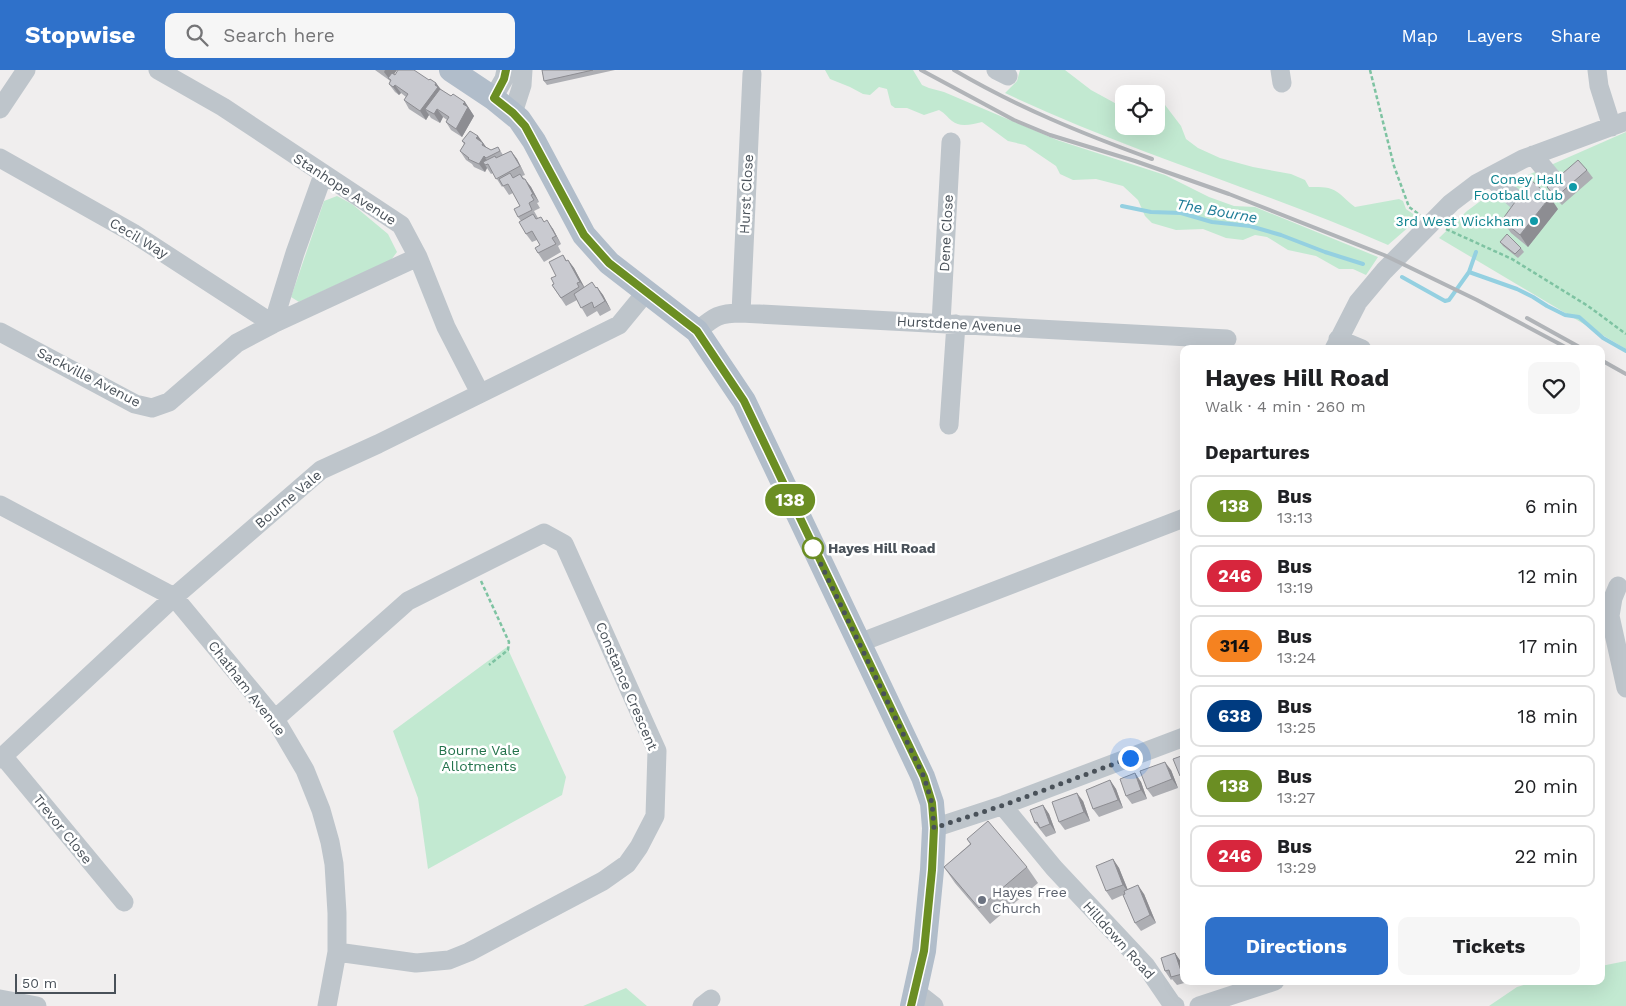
<!DOCTYPE html>
<meta charset="utf-8">
<style>
body{margin:0;font-family:"Work Sans",sans-serif;background:#f6f6f6;color:#202124;height:100vh;display:flex;flex-direction:column;font-size:19px;white-space:nowrap}
*{box-sizing:border-box;margin:0}
p{font-size:16px;color:#757577}
.icon{flex:none;width:28px;height:28px;fill:none;stroke:currentColor;stroke-width:2;stroke-linecap:round;stroke-linejoin:round}
.map{position:relative;flex:1;overflow:hidden}
.drawer{position:absolute;left:1180px;top:275px;width:425px;height:640px;display:flex;flex-direction:column;background:#fff;border-radius:10px;box-shadow:0 5px 20px #0002}
.drawer>*{flex:none}
.badge{padding:0 10px;border-radius:16px;font-size:18px;line-height:32px}
.fabs{position:absolute;left:1115px;top:15px;display:grid;gap:10px}
.fabs a{display:grid;place-items:center;width:50px;height:50px;border-radius:10px;background:#fff;box-shadow:0 5px 20px #0002;font-size:25px}
.scale{position:absolute;left:15px;bottom:12px;width:101px;box-sizing:border-box;padding-left:5px;border:2px solid #495159;border-top:0;font-size:14px;line-height:18px;white-space:nowrap;color:#495159;-webkit-text-stroke:4px #fff;paint-order:stroke}
.you{position:absolute;width:25px;height:25px;margin:-12px;border:4px solid #fff;border-radius:50%;background:#1a73e8;box-shadow:0 0 0 8px #1a73e833}
.map>.badge{position:absolute;translate:-50% -50%;box-shadow:0 0 0 2px #fff}
h2{padding:0 25px;font-size:19px;line-height:45px}
.round{display:grid;place-items:center;flex:none;width:52px;height:52px;border-radius:10px;background:#f6f6f6}
.summary{display:flex;align-items:center;justify-content:space-between;height:85px;padding:0 25px}
h1{font-size:24px;font-weight:700;line-height:38px}
.cta{display:flex;gap:10px;margin-top:auto;padding:10px 25px}
.cta a{flex:1;height:58px;border-radius:10px;background:#2f71ca;color:#fff;font-size:20px;font-weight:700;line-height:58px;text-align:center}
.cta a+a{background:#f6f6f6;color:#202124}
ul{padding:0;list-style:none}
li{display:flex;align-items:center;gap:15px;height:62px;margin:0 10px 8px;padding:0 15px;border:2px solid #e0e0e0;border-radius:10px}
li div{flex:1}
li b{display:block;font-size:19px}
li em{font-style:normal}
li .badge{min-width:55px;font-weight:700;text-align:center}
header{display:flex;align-items:center;gap:30px;box-sizing:border-box;height:70px;padding:0 25px;background:#2f71ca;color:#fff}
header strong{font-size:24px}
nav{display:flex;gap:28px;margin-inline-start:auto;font-size:18px}
.search{width:350px;height:45px;background:#f6f6f6;display:flex;align-items:center;gap:12px;box-sizing:border-box;padding:0 18px;border-radius:10px;color:#757577;font-size:19px}
.map>svg:first-child{display:block}
</style>
<header>
<strong>Stopwise</strong>
<div class="search"><svg class="icon" aria-label="search" viewBox="0 0 24 24"><circle cx="10" cy="10" r="6"/><path d="M15 15l6 6"/></svg>Search here</div>
<nav><a>Map</a><a>Layers</a><a>Share</a></nav>
</header>
<div class="map">
<svg width="1626" height="936" viewBox="0 0 1626 936">
<rect width="100%" height="100%" fill="#f0eeee"/>
<path fill="#c2e9d1" d="M825,0H913L922,15L929,18L944,22L1057,70L1165,105L1209,127L1234,136L1255,137L1378,187L1366,205L1353,199H1339L1316,186L1288,180L1267,167L1255,165L1243,170L1226,168L1203,159L1176,160L1152,153L1145,146L1138,130L1123,116L1096,109L1073,110L1060,104L1056,96L1025,75L1008,71L982,52C973,54 960,58 952,51C947,47 946,44 939,40L924,45L907,38H895L891,35L887,19L879,17L870,25L863,24L850,17L830,9Z
M1020,0H1065L1091,20L1124,38V56H1156V32L1162,31L1181,56L1186,69L1198,78L1220,88L1253,97L1291,104L1305,110L1309,117C1320,117 1331,116 1340,124C1345,128 1349,133 1355,137L1399,129L1403,131L1406,139L1419,148L1388,175C1262,120 1130,82 1005,23L1017,11Z
M1626,62V279L1439,168L1467,141L1498,118Z
M337,126L352,134L388,164L397,182L391,190L299,232L291,227L324,131Z
M507,577L566,707L562,725L428,799L418,728L393,661Z
M1626,891V936H1489L1517,917L1537,911H1601V896Z
M626,918L647,936H583Z"/>
<g fill="none" stroke-linecap="round" stroke-linejoin="round">
<path stroke="#94d0e1" stroke-width="4" d="M1122,136L1151,142L1181,143L1212,152L1250,156L1281,165L1325,182L1363,194
M1469,202L1517,219L1533,227L1547,236L1565,245L1579,247L1603,268L1626,281
M1402,207L1445,231L1449,230L1469,202L1476,182"/>
<path stroke="#7ec3a2" stroke-width="2.5" stroke-dasharray="4 2.5" stroke-linecap="butt" d="M1370,0L1394,96L1409,137L1420,145
M1446,159L1512,189L1588,236L1626,264
M481,511L509,572L508,580L489,595"/>
<path stroke="#bec5cb" stroke-width="19" d="M158,0L223,37L401,155L418,187L446,257L480,323
M996,0L1008,6
M1280,0L1282,13
M1597,0L1599,16L1612,57
M493,28L504,9L506,0
M0,39L26,0
M513,43L522,15L523,0
M1533,85L1557,114
M0,88L133,163L273,254L295,183L323,105
M1490,107L1520,133
M741,243L752,4
M941,253L951,72
M697,261C714,247 718,243 741,243L1227,269
M0,262L135,334L152,338L169,332L237,273L273,254L418,187
M1338,269L1362,279
M1334,279L1358,232L1384,201L1451,133L1476,114L1523,89L1626,51
M949,355L956,254
M0,435L174,527L275,649L305,700L321,740L330,772L334,794L337,843V882L327,936
M1618,516L1613,528L1610,546L1626,618
M859,573L1184,448
M275,649L408,531L544,463L564,474L657,681L655,746L639,777L627,794L603,811L469,882L449,890L416,893L337,882
M3,686L124,832
M0,689L174,527L321,400L378,374L619,255L647,221
M1004,735L1007,741L1054,798L1146,896L1172,934L1175,936
M934,758L1004,735L1184,667
M916,922L934,936
M0,929L37,936
M702,936L711,929
M1199,936L1275,911"/>
<path stroke="#b1bdca" stroke-width="24" d="M451,0L493,28L519,49L534,71L584,165L609,193L697,261L744,331L923,707L932,733L934,758L932,800L924,881L912,936"/>
<path stroke="#b1b4b8" stroke-width="4" d="M921,0L1014,50L1050,65L1135,91L1229,124L1384,185L1477,230L1569,279
M954,0C1017,37 1083,64 1152,89
M1527,248L1583,279
M1601,290L1626,304"/>
</g>
<path fill="#adaeb3" d="M375,0H397L394,4L429,10L436,13L441,20L451,26L465,32L474,46L462,67L451,60L446,52L447,50L443,47L440,53L431,48L429,45L426,50L409,39L404,30L406,27L401,23L399,25L395,22L389,14L390,11L389,10Z
M542,0H615L547,15L544,11Z
M478,66L486,77L491,80L498,77L503,85L511,81L517,89L525,105L522,106L531,117L539,132L537,133L540,138L534,141L538,148L536,149L545,152L553,159L561,174L558,176L561,182L544,192L538,183L540,175L537,170L532,172L526,164L521,151L518,147L520,136L513,123L509,125L503,116L502,117L493,103L491,104L487,98L485,102L474,97L472,94L466,90L460,81L464,74L462,71Z
M1587,100L1593,108L1562,135L1553,126L1547,117Z
M1558,139L1528,177L1511,163L1502,150Z
M1500,172L1521,178L1524,182L1518,188L1503,176Z
M563,185L567,191L568,190L574,198L584,217H597L603,225L611,240L600,246L597,241L587,247L577,230L566,236L552,215L554,214Z
M1184,685V712L1180,706Z
M1171,700L1178,718L1153,727L1147,719Z
M1135,703L1141,712L1147,729L1132,734L1126,726Z
M1110,710L1116,719L1123,738L1099,747L1093,739Z
M1083,731L1090,751L1065,760L1059,752Z
M1043,735L1049,744L1056,763L1046,767L1035,753Z
M967,769L1027,797L1038,813L990,854L955,813L944,797L970,774Z
M1113,789L1119,798L1128,820L1144,824L1156,853L1141,861L1135,853L1123,825L1112,830L1106,821Z
M1175,883L1181,892L1184,900V911H1187L1188,912L1177,915L1172,909L1171,910L1165,901Z"/>
<path fill="#8d8d92" d="M385,0H397L390,10L384,2Z
M436,13L442,21L425,39L429,45L426,50L420,41Z
M395,15L401,23L399,25L393,17Z
M465,32L474,46L462,67L456,59L463,34Z
M437,39L443,47L440,53L434,44Z
M478,66L489,81L476,68Z
M511,81L517,89L525,105L520,96Z
M484,86L490,95L488,94L485,95L487,98L485,102L479,94Z
M525,109L531,117L539,132L533,124Z
M1550,127L1558,139L1528,177L1520,165Z
M547,150L553,159L561,174L556,166Z
M568,190L574,198L586,220L580,212Z
M597,217L603,225L611,240L605,231Z
M1165,692L1171,700L1178,718L1172,709Z
M1135,703L1141,712L1147,729L1141,720Z
M1110,710L1116,719L1123,738L1118,730Z
M1077,723L1083,731L1090,751L1084,742Z
M1043,735L1049,744L1056,763L1050,754Z
M1113,789L1119,798L1129,823L1123,815Z
M1138,815L1144,824L1156,853L1150,845Z
M1175,883L1181,892L1184,900V906L1182,904Z"/>
<path fill="#c9cad0" stroke="#8d8d92" d="M398,0H414L429,10L430,9L436,13L435,15L438,17L420,41L404,30L408,24L395,15L393,17L389,14L391,10L388,8L392,3L395,5Z
M542,0H593L544,11Z
M440,19L451,26L453,24L465,32L463,34L468,37L456,59L446,52L449,47L437,39L434,44L425,39Z
M470,61L478,66L476,68L483,73L482,75L491,80L498,77L500,81L486,88L484,86L479,94L468,89L469,88L460,81L465,73L462,71Z
M511,81L520,96L496,109L488,94L485,95L483,92L495,86L496,88Z
M1578,90L1587,100L1556,127L1547,117Z
M510,103L513,108L520,104L523,109H525L533,124L531,125L534,130L529,133L532,140L518,147L514,139L520,136L508,114L503,116L499,109Z
M1531,110L1550,127L1520,165L1502,150Z
M533,144L536,149L541,147L544,152L547,150L556,166L552,168L556,174L538,183L535,178L540,175L532,161L526,164L519,152Z
M1507,164L1521,178L1515,184L1500,172Z
M563,185L566,191L568,190L580,212L577,213L579,217L561,228L552,215L554,214L551,208L556,206L549,192Z
M592,212L596,218L597,217L605,231L594,238L592,232L581,238L574,224Z
M1184,685V705L1180,706L1173,689Z
M1165,692L1172,709L1147,719L1140,701Z
M1135,703L1141,720L1126,726L1120,709Z
M1110,710L1118,730L1093,739L1086,720Z
M1077,723L1084,742L1059,752L1052,732Z
M1043,735L1050,754L1040,758L1037,752L1035,753L1030,740Z
M988,751L1027,797L979,838L944,797L971,774L967,769Z
M1113,789L1123,815L1106,821L1096,796Z
M1138,815L1150,845L1135,853L1123,825L1125,824L1124,821Z
M1175,883L1182,904L1171,907L1169,900L1165,901L1161,888Z"/>
<g fill="none" stroke-linecap="round" stroke-linejoin="round">
<g stroke="#fff" stroke-width="11">
<path id="line" d="M506,0L504,9L494,28L513,43L525,56L584,165L609,193L697,261L744,331L924,707L932,733L934,758L932,800L924,881L911,936"/>
</g>
<use href="#line" stroke="#6b8e23" stroke-width="8"/>
<path stroke="#495159" stroke-width="5" stroke-dasharray="0 9" d="M813,478L924,707L932,733L934,758L1004,735L1130,688"/>
</g>
<g fill="#0f9aa8" stroke="#fff" stroke-width="2">
<circle cx="1573" cy="117" r="5"/>
<circle cx="1534" cy="151" r="5"/>
</g>
<circle fill="#fff" stroke="#6b8e23" stroke-width="2.5" cx="813" cy="478" r="10"/>
<circle fill="#6b7280" stroke="#fff" stroke-width="2" cx="982" cy="830" r="5"/>
<g text-anchor="middle" dominant-baseline="central" stroke-width="5" stroke-linejoin="round" paint-order="stroke">
<g font-size="14" fill="#0d838f" stroke="#fff" text-anchor="end">
<text x="1563" y="109">Coney Hall<tspan x="1563" dy="16">Football club</tspan></text>
<text x="1524" y="151">3rd West Wickham</text>
</g>
<g font-size="14" fill="#495159" stroke="#fff">
<text transform="translate(345 119) rotate(33)">Stanhope Avenue</text>
<text transform="translate(746 124) rotate(-87)">Hurst Close</text>
<text transform="translate(946 163) rotate(-87)">Dene Close</text>
<text transform="translate(139 168) rotate(31)">Cecil Way</text>
<text transform="translate(959 254) rotate(3)">Hurstdene Avenue</text>
<text transform="translate(89 307) rotate(27)">Sackville Avenue</text>
<text transform="translate(288 429) rotate(-40)">Bourne Vale</text>
<text transform="translate(627 616) rotate(67)">Constance Crescent</text>
<text transform="translate(247 618) rotate(52)">Chatham Avenue</text>
<text transform="translate(63 759) rotate(51)">Trevor Close</text>
<text transform="translate(1119 870) rotate(48)">Hilldown Road</text>
</g>
<g font-size="14" font-weight="bold" fill="#495159" stroke="#fff" text-anchor="start">
<text x="828" y="478">Hayes Hill Road</text>
</g>
<g font-size="14" fill="#22724b" stroke="#fff">
<text x="479" y="680">Bourne Vale<tspan x="479" dy="16">Allotments</tspan></text>
</g>
<g font-size="14" fill="#5b616d" stroke="#fff" text-anchor="start">
<text x="992" y="822">Hayes Free<tspan x="992" dy="16">Church</tspan></text>
</g>
<g font-size="15" font-style="italic" fill="#1e7c97" stroke="#fff">
<text transform="translate(1217 141) rotate(10)">The Bourne</text>
</g>
</g>
</svg>
<div class="fabs">
<a><svg class="icon" aria-label="locate" viewBox="0 0 24 24"><circle cx="12" cy="12" r="6"/><path d="M12 2v4M12 18v4M2 12h4M18 12h4"/></svg></a>
</div>
<div class="scale">50 m</div>
<div class="you" style="left:1130px;top:688px"></div>
<b class="badge" style="left:790px;top:430px;background:#6b8e23;color:#fff">138</b>
<section class="drawer">
<div class="summary"><div><h1>Hayes Hill Road</h1><p>Walk · 4 min · 260 m</p></div><a class="round"><svg class="icon" aria-label="heart" viewBox="0 0 24 24"><path d="M12 20l-8-8c-3-5 5-10 8-4 3-6 11-1 8 4z"/></svg></a></div>
<h2>Departures</h2>
<ul>
<li><span class="badge" style="background:#6b8e23;color:#fff">138</span><div><b>Bus</b><p>13:13</p></div><em>6 min</em></li>
<li><span class="badge" style="background:#d7263d;color:#fff">246</span><div><b>Bus</b><p>13:19</p></div><em>12 min</em></li>
<li><span class="badge" style="background:#f58220;color:#111">314</span><div><b>Bus</b><p>13:24</p></div><em>17 min</em></li>
<li><span class="badge" style="background:#003b80;color:#fff">638</span><div><b>Bus</b><p>13:25</p></div><em>18 min</em></li>
<li><span class="badge" style="background:#6b8e23;color:#fff">138</span><div><b>Bus</b><p>13:27</p></div><em>20 min</em></li>
<li><span class="badge" style="background:#d7263d;color:#fff">246</span><div><b>Bus</b><p>13:29</p></div><em>22 min</em></li>
</ul>
<div class="cta"><a>Directions</a><a>Tickets</a></div>
</section>
</div>
